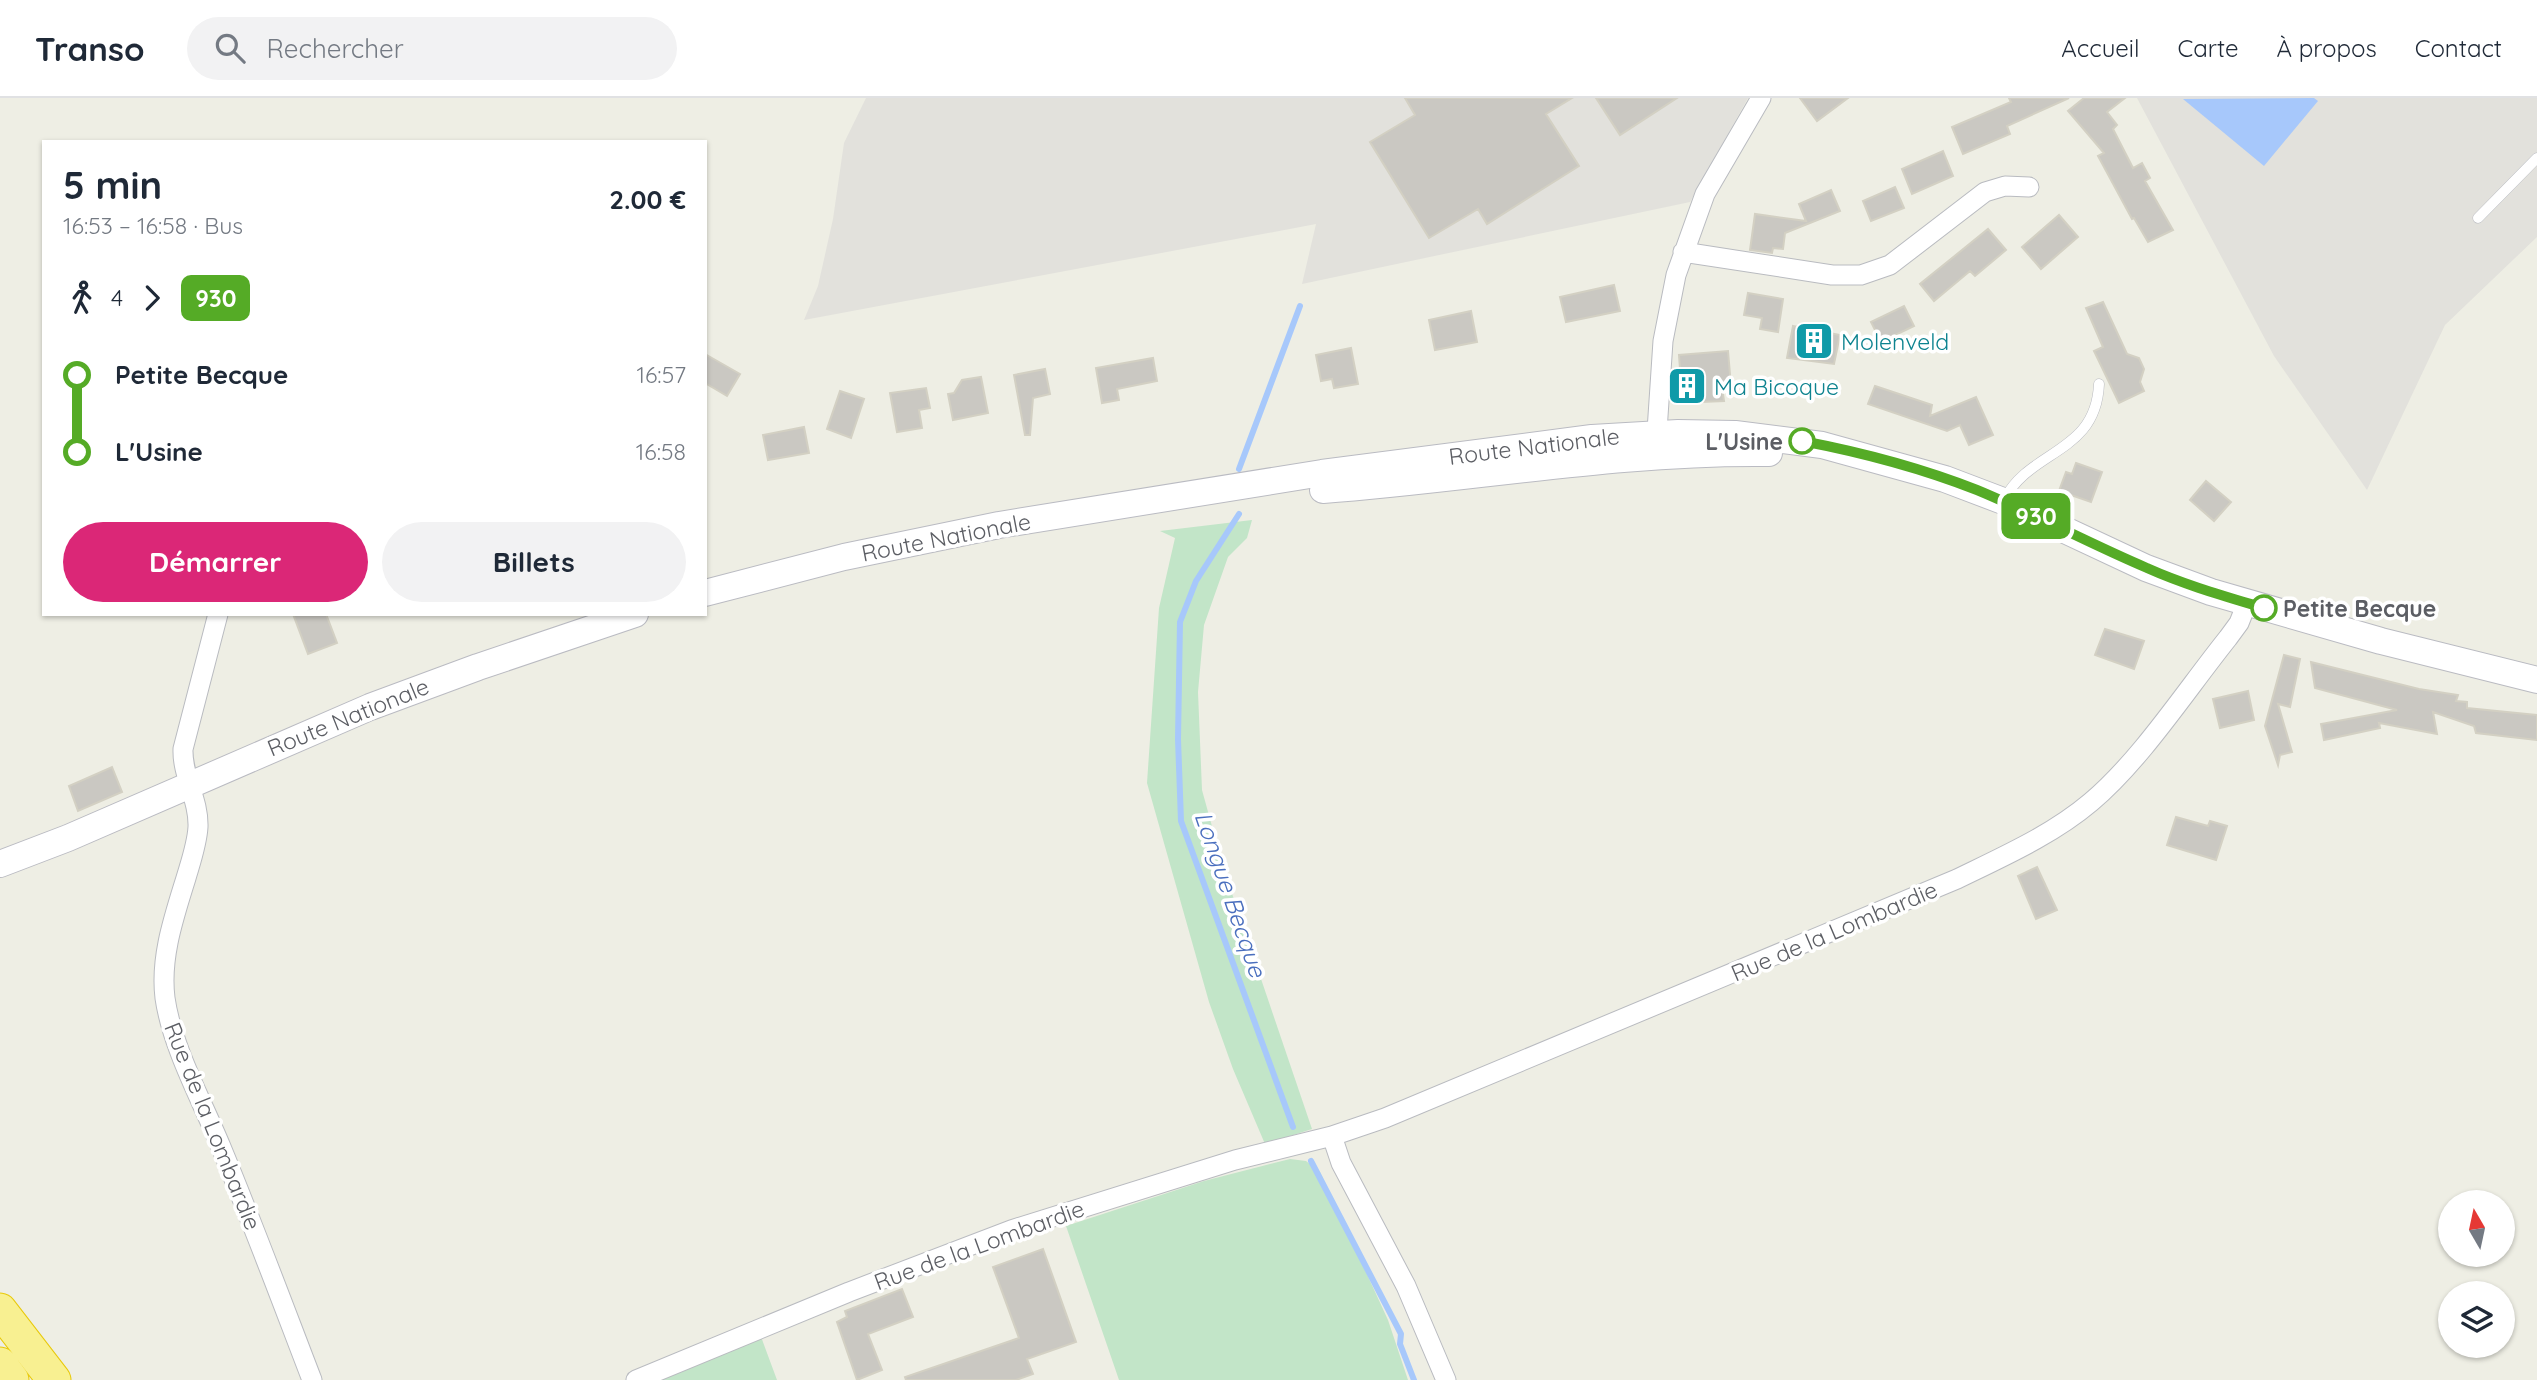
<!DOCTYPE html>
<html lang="fr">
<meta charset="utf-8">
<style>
body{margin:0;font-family:Quicksand,sans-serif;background:#f2f2f3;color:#1f2937;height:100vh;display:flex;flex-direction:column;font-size:26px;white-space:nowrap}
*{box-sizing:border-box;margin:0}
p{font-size:23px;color:#747a83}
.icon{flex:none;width:38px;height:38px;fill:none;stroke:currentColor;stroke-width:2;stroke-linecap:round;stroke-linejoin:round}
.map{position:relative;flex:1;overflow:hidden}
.side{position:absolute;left:42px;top:42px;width:665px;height:476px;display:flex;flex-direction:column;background:#fff;border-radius:0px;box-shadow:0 2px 5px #0004}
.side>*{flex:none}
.badge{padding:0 14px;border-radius:10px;font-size:24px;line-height:46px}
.needle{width:46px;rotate:351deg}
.controls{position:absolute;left:2438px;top:1092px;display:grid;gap:14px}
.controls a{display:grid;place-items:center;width:77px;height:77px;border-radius:50%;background:#fff;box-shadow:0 2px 5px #0004;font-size:35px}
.map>.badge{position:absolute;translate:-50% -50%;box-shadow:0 0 0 4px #fff}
.legs{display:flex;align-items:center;gap:10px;height:77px;padding:0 21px;font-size:23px}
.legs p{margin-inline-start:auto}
.headline{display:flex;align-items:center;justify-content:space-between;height:119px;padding:0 21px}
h1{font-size:38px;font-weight:700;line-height:52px}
.primary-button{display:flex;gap:14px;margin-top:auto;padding:14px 21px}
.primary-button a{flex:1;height:80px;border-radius:42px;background:#db2777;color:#fff;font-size:28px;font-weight:700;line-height:80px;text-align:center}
.primary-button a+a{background:#f2f2f3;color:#1f2937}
ul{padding:0 21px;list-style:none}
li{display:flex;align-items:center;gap:24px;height:77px;font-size:26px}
li i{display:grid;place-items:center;width:10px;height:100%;margin:0 9px;background:currentColor}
li i::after{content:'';width:18px;height:18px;margin:-9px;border:5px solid;border-radius:50%;background:#fff}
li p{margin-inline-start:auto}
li:first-child i{background:linear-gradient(#0000 50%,currentColor 0)}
li:last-child i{background:linear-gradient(currentColor 50%,#0000 0)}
header{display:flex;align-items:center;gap:42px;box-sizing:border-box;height:98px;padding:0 35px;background:#fff;border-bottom:2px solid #e0e1e3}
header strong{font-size:33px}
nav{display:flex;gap:38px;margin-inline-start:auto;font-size:24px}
.search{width:490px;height:63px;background:#f2f2f3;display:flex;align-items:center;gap:18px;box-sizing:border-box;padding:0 24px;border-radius:38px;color:#747a83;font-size:26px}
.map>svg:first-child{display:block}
</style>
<header>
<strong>Transo</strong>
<div class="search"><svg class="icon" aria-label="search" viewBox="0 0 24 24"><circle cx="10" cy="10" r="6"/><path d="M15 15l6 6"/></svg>Rechercher</div>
<nav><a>Accueil</a><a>Carte</a><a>À propos</a><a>Contact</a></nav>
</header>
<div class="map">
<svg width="2537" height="1282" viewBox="0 0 2537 1282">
<rect width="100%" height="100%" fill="#eeeee4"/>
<path fill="#e2e1dc" d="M866,0H1748L1690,104L1302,186L1316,126L804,222L818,188L833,121L844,45Z
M2137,0H2537V139L2445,227L2367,392L2274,258Z"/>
<path fill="#c2e5c8" d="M1252,422L1247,440L1228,459L1204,527L1198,594L1202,692L1224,772L1312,1031L1265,1046L1233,971L1209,904L1147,685L1159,510L1175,440L1160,433Z
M1290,1061L1306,1063L1320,1074L1388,1222L1408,1282H1119L1066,1128L1204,1083Z
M760,1236L777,1282H652Z"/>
<path fill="#a7c8fb" d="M2314,0L2318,3L2264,68L2183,1Z"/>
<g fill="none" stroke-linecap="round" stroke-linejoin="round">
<path stroke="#a7c8fb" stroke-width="6" d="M1239,371L1300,208
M1239,416L1196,483L1180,524L1178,641L1181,723L1293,1029
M1311,1063L1401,1236L1400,1246L1414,1282"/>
</g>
<path fill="#cac8c2" stroke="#d3d0c3" stroke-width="2" d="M1405,0H1572L1546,16L1579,68L1487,126L1478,111L1429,140L1370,44L1415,17Z
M1596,0H1677L1620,37Z
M1800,0H1848L1817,23Z
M2009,0H2069L2007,28L2010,36L1963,56L1952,29L2011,4Z
M2084,0H2125L2107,14L2117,27L2113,31L2133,70L2142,65L2150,80L2145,83L2173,132L2148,144L2134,120L2132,121L2098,58L2104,55L2068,13Z
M1943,53L1953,78L1912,96L1902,71Z
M1895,89L1904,110L1871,123L1863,103Z
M1831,92L1840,113L1785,135L1783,151L1773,150L1772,155L1750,152L1755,116L1806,123L1799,106Z
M2059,117L2078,139L2041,171L2022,149Z
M1988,131L2006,152L1975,178L1970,173L1934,203L1920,186Z
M1614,187L1620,213L1566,224L1560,199Z
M1748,195L1783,201L1778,234L1760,231L1762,220L1744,217Z
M2103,204L2127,256L2139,260L2144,271L2140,284L2144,293L2119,305L2094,253L2103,249L2086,210Z
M1904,208L1914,228L1881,244L1871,224Z
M1471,213L1477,244L1435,252L1429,222Z
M1793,228L1840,237L1834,266L1787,260Z
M1351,250L1358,286L1334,290L1332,281L1321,283L1316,257Z
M1728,253L1731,288L1722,289L1724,303L1677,305L1675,271H1680L1679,257Z
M705,256L740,276L727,298L705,285Z
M1153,260L1157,283L1117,291L1119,302L1102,305L1096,270Z
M1045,271L1050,296L1033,300L1030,337H1025L1014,277Z
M981,279L988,315L953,322L948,296L954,295L962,282Z
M1875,288L1932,307L1930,318L1976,299L1993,337L1969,347L1960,327L1947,333L1868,306Z
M926,290L930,310L919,312L922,330L897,334L890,295Z
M840,293L864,301L851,340L827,331Z
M804,329L809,355L768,362L763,337Z
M2076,365L2102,374L2091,404L2059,393L2066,374L2072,376Z
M2206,383L2231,404L2214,423L2190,402Z
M293,516H326L337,545L308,556Z
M2105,531L2144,543L2134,571L2095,557Z
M2284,557L2300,561L2290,609L2278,606L2292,654L2280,657L2278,667L2265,628Z
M2311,564L2419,591L2458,597L2456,603L2467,604V610L2537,617V642L2476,635L2474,628L2433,614L2437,636L2379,625L2380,630L2324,642L2321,626L2397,612L2315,590Z
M2248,593L2254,622L2220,630L2213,601Z
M112,669L122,694L78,713L69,688Z
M2176,719L2208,728L2210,723L2227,728L2216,762L2167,747Z
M2037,769L2057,812L2036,821L2018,778Z
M1043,1151L1076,1244L1027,1261L1033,1276L1016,1282H906L905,1279L1019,1240L993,1169Z
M902,1191L913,1219L868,1236L882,1272L857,1282L837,1224L847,1219L845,1213Z"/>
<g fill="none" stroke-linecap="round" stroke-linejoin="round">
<g stroke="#b9bbc0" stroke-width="11">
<path id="lane" d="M2478,120L2537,60
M2004,402C2030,351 2096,356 2099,286"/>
</g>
<g stroke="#b9bbc0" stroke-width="21">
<path id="street" d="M1683,154L1832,177H1861L1890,167L1985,94L2005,88L2029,89
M1656,348L1663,243L1676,177L1705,96L1761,0
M218,516L183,651C182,678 199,701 198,729C197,746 191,763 186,780C174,819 160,859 165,900C172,949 202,1003 221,1049C253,1126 282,1204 312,1282
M1332,1038L1341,1065L1406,1188L1446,1282
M636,1282L849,1194L1011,1132L1235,1062L1332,1038L1385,1020L1957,781C2004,758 2052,737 2091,704C2141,662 2187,591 2228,540L2239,525L2247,505"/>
</g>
<g stroke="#babbc2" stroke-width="28">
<path id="secondary" d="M1323,392C1472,381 1619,353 1769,355
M705,495L844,459L999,427L1322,375L1592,340L1678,335L1735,336L1822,347L1945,381L2003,403L2146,470L2211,494L2381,543L2537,582
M0,766L68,740L370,609L478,569L635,516"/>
</g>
<g stroke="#e8c90a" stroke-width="35">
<path id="highway" d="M0,1212L54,1282
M0,1266L12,1282"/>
</g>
<use href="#lane" stroke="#fff" stroke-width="10"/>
<use href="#street" stroke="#fff" stroke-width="19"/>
<use href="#secondary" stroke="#fff" stroke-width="26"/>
<use href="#highway" stroke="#f8f091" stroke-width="33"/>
</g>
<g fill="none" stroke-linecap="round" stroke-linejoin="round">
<g stroke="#fff" stroke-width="16">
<path id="line-1" d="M1802,343C1860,354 1921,370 1977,392C2035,416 2090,446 2147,470C2185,487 2224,498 2264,510"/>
</g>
<use href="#line-1" stroke="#55ab26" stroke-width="10"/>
</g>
<defs>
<g id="building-square" transform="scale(2.0125)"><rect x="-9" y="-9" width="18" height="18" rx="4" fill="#0f9aa8" stroke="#fff"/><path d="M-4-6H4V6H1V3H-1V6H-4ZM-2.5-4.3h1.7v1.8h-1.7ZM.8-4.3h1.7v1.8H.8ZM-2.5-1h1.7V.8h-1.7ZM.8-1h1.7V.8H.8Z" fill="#fff"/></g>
</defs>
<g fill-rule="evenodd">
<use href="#building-square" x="1814" y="243"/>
<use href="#building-square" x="1687" y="288"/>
</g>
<g fill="#fff" stroke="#55ab26" stroke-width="3.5">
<circle cx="1802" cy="343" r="12"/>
<circle cx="2264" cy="510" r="12"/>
</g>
<g text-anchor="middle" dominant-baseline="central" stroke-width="7" stroke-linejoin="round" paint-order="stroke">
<g font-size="23" fill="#0d838f" stroke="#fff" text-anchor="start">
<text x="1841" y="243">Molenveld</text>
<text x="1714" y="288">Ma Bicoque</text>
</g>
<g font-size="23" font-weight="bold" fill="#5c5e64" stroke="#fff" text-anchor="end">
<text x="1783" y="343">L'Usine</text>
<text x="2283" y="510" text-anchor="start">Petite Becque</text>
</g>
<g font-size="23" fill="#5c5e64" stroke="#fff">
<text transform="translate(1534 348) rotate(-7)">Route Nationale</text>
<text transform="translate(946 439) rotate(-11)">Route Nationale</text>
<text transform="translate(348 619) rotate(-22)">Route Nationale</text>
<text transform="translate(1834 833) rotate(-23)">Rue de la Lombardie</text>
<text transform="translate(213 1028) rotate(68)">Rue de la Lombardie</text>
<text transform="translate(979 1147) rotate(-20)">Rue de la Lombardie</text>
</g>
<g font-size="24" font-style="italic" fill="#4a6fbe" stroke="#fff">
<text transform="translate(1231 796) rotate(71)">Longue Becque</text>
</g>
</g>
</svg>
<div class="controls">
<a><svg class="needle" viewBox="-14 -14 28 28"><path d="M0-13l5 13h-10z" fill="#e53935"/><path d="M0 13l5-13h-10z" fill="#747a83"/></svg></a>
<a><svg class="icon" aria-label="layers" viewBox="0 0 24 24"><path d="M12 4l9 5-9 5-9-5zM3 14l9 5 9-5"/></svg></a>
</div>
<b class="badge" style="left:2036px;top:418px;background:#55ab26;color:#fff">930</b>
<section class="side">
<div class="headline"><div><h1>5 min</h1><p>16:53 – 16:58 · Bus</p></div><b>2.00 €</b></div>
<div class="legs"><svg class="icon" aria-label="walk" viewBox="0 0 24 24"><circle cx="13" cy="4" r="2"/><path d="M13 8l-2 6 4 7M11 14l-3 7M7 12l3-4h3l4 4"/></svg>4<svg class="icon" aria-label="forward" viewBox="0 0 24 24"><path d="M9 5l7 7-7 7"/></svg><b class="badge" style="background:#55ab26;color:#fff">930</b></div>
<ul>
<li><i style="color:#55ab26"></i><b>Petite Becque</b><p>16:57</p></li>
<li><i style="color:#55ab26"></i><b>L'Usine</b><p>16:58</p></li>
</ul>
<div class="primary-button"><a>Démarrer</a><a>Billets</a></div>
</section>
</div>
